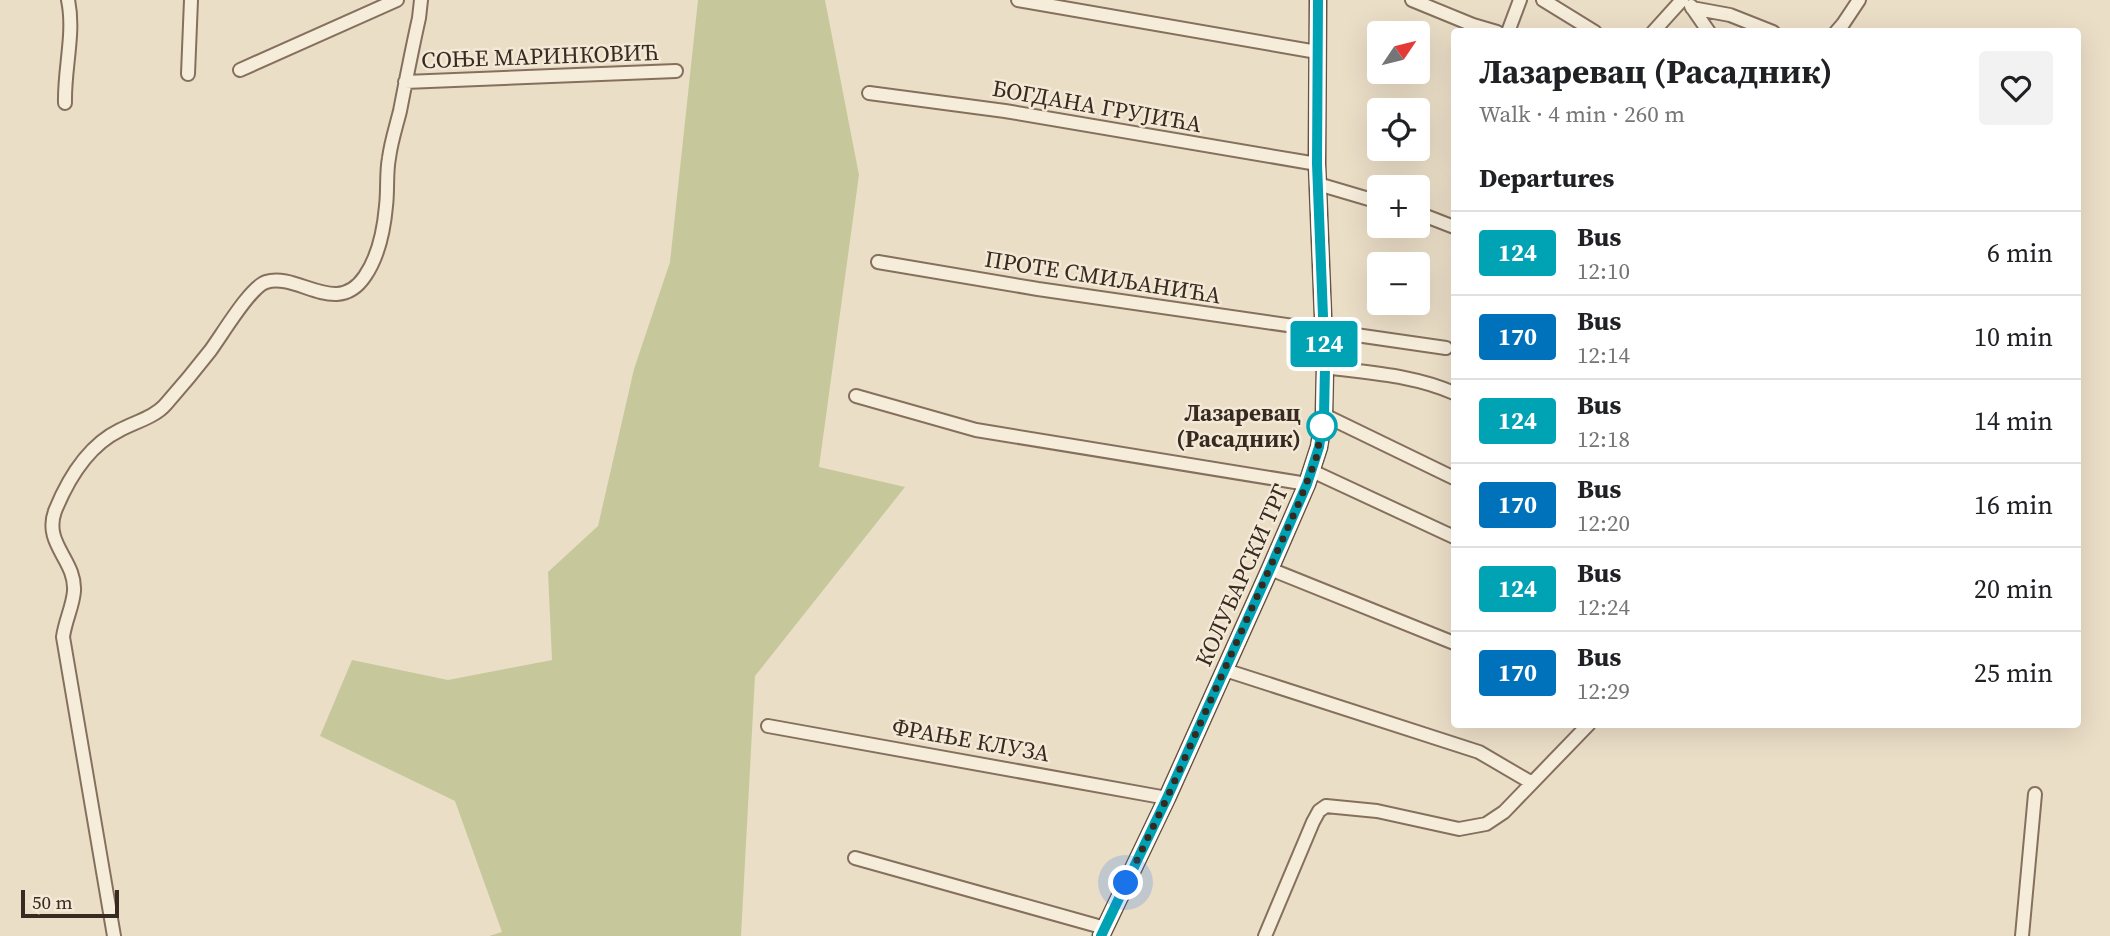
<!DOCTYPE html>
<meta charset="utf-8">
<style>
body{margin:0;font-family:"Source Serif 4",serif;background:#f2f2f2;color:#202124;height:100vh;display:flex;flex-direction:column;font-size:26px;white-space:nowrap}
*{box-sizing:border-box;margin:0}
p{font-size:23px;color:#757577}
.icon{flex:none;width:38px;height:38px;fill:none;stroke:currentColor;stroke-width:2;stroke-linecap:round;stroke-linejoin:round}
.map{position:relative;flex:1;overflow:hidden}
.sheet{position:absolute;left:1451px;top:28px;width:630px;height:700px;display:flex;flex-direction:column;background:#fff;border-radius:7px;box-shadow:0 7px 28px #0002}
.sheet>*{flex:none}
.badge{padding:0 14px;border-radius:5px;font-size:24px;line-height:46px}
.needle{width:46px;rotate:55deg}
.fabs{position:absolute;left:1367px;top:21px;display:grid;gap:14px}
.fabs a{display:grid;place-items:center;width:63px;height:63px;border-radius:7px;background:#fff;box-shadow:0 7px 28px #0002;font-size:35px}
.scale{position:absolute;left:21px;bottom:18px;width:98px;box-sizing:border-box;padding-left:7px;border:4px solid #372a20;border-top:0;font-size:19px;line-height:24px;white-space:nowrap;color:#372a20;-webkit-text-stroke:5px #f3e9d6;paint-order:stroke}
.you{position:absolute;width:35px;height:35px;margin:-18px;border:5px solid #fff;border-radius:50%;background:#1a73e8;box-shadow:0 0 0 10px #1a73e833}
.map>.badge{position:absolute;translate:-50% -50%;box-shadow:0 0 0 4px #fff}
h2{padding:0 28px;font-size:26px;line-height:63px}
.round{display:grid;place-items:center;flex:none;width:74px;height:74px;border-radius:7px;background:#f2f2f2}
.summary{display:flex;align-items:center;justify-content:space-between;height:119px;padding:0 28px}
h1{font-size:33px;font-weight:700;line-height:52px}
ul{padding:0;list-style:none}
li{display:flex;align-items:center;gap:21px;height:84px;padding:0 28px;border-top:2px solid #e0e0e0}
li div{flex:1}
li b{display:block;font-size:26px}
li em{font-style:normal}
li .badge{min-width:77px;font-weight:700;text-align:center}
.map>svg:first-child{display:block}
</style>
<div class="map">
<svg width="2110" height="936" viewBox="0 0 2110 936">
<rect width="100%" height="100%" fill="#ebdec7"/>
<path fill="#c6c89b" d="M698,0H825L859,175L819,467L905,487L755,676L741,936H489L502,932L455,801L320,736L352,660L448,680L552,660L548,572L598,526L634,369L670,262Z"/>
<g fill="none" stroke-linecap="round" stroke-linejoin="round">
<g stroke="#85705e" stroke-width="16">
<path id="street" d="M1018,0L1317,52
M1412,0L1473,25L1497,32
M1543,0L1595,32
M1691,6L1709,32
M1692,8L1730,15L1773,32
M1508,32L1520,0
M1653,32L1682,0
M1836,32L1843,24L1859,0
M240,70L397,0
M188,74L191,0
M405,82L676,71
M869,93L1005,111L1317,164
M65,103C64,69 75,33 68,0
M1318,184L1379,202
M1418,213L1454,227
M878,262L1038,289L1446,348
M1325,367C1369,373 1414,375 1454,393
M856,396L976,430L1307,484
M1324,415L1454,478
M1312,471L1454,537
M1270,569L1454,643
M1225,670L1479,752L1532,783
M768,726L1167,798
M855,858L1105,928
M114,936L63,637C65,621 73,606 74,591C76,560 43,544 55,511C68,479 89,445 120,430C135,422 155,417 166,404C181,387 196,369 210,351C222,335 250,287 266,282C298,272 337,318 365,276C378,257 384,229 386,206C388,190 386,173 389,158C391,142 396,127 400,111C406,80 412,49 419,18L421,0
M1265,936L1313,822L1319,811L1326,806L1377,811L1459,829L1486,824L1504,812L1589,724
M2022,936L2035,794"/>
</g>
<g stroke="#675241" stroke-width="19">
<path id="secondary" d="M1101,936L1167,798L1270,569L1307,484L1319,447L1324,415L1325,367L1317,164L1318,0"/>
</g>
<use href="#street" stroke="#f6ecda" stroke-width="12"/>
<use href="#secondary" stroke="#f6ecda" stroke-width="16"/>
</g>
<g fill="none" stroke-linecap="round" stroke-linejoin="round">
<g stroke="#fff" stroke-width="16">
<path id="line" d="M1101,936L1167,798L1270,569L1307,484L1319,447L1324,415L1325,367L1317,164L1318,0"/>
</g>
<use href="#line" stroke="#00a3b4" stroke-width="10"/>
<path stroke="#372a20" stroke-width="7" stroke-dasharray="0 12.6" d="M1126,883L1167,798L1298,505L1316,459L1322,426"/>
</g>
<circle fill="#fff" stroke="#00a3b4" stroke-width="3.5" cx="1322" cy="426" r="14"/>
<g text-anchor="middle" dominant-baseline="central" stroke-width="5" stroke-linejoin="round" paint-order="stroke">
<g font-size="23" fill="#372a20" stroke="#f3e9d6">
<text transform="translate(540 56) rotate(-2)">СОЊЕ МАРИНКОВИЋ</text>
<text transform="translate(1097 106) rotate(10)">БОГДАНА ГРУЈИЋА</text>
<text transform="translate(1103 277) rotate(9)">ПРОТЕ СМИЉАНИЋА</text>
<text transform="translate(1242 575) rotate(-66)">КОЛУБАРСКИ ТРГ</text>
<text transform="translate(971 740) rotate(10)">ФРАЊЕ КЛУЗА</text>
</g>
<g font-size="23" font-weight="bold" fill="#372a20" stroke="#f3e9d6" text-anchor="end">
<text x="1301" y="413">Лазаревац<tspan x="1301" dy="26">(Расадник)</tspan></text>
</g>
</g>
</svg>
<div class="fabs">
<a><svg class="needle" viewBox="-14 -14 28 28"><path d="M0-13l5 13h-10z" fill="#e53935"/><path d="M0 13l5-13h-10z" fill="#757577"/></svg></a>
<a><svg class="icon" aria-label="locate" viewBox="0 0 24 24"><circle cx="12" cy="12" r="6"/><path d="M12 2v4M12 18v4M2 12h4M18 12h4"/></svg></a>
<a>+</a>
<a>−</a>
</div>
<div class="scale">50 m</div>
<div class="you" style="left:1126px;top:883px"></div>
<b class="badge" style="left:1324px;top:344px;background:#00a3b4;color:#fff">124</b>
<section class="sheet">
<div class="summary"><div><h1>Лазаревац (Расадник)</h1><p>Walk · 4 min · 260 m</p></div><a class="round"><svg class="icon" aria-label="heart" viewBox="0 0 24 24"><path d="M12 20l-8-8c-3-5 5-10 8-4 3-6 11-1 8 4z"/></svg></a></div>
<h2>Departures</h2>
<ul>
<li><span class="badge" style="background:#00a3b4;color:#fff">124</span><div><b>Bus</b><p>12:10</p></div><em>6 min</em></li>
<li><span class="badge" style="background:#0072bc;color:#fff">170</span><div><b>Bus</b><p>12:14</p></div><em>10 min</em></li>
<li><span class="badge" style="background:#00a3b4;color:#fff">124</span><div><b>Bus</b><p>12:18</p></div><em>14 min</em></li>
<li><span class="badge" style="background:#0072bc;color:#fff">170</span><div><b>Bus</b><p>12:20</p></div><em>16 min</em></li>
<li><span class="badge" style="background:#00a3b4;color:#fff">124</span><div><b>Bus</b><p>12:24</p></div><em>20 min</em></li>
<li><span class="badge" style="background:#0072bc;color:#fff">170</span><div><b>Bus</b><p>12:29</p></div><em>25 min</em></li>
</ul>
</section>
</div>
